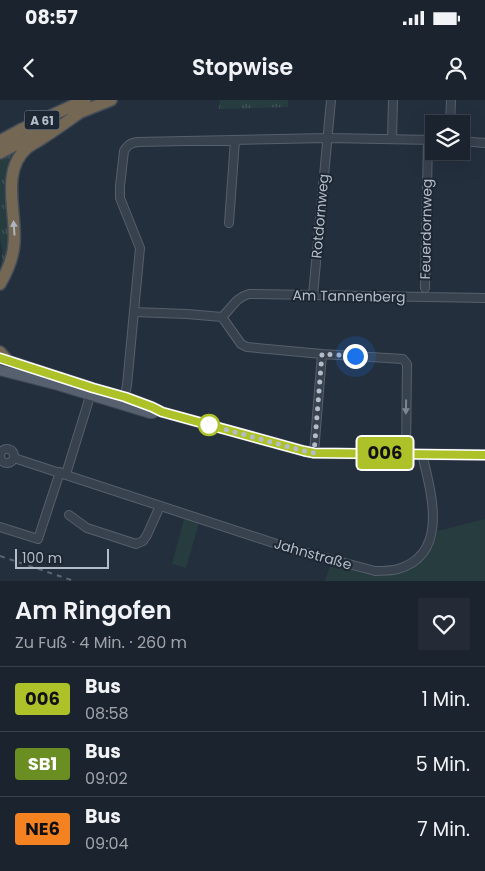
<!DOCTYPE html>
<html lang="de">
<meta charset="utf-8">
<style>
body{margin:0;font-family:Poppins,sans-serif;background:#242b36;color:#f1f3f6;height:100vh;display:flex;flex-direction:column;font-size:19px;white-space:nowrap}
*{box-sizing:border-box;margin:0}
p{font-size:16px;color:#a0a4aa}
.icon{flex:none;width:28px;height:28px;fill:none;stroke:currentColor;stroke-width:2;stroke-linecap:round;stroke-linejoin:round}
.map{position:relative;height:481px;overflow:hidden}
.side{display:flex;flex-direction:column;background:#1b232e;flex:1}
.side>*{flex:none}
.badge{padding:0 10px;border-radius:4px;font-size:18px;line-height:32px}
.buttons{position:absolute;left:425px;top:15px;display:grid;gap:10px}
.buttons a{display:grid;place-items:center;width:45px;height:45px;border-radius:0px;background:#1b232e;box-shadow:0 5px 20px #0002,0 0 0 1px #39404a;font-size:25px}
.scale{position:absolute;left:15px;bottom:12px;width:94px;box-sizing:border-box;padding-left:5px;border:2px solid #b4bcc9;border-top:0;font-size:14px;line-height:18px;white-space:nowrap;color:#b4bcc9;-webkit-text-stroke:4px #1d2633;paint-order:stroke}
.you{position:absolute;width:25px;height:25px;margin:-12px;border:4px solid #fff;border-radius:50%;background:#1a73e8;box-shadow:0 0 0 8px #1a73e833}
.map>.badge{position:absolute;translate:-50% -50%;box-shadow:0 0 0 2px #fff}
.round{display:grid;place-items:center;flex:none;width:52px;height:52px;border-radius:0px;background:#242b36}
.headline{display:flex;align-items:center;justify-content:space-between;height:85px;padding:0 15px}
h1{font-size:24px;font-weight:600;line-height:38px}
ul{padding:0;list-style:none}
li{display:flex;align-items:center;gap:15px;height:65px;padding:0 15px;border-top:1px solid #39404a}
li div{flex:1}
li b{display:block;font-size:19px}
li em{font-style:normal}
li .badge{min-width:55px;font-weight:700;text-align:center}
.status{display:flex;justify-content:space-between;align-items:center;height:35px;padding:0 25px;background:#1b232e;direction:ltr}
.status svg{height:14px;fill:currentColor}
header{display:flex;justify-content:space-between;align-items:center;height:65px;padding:0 15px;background:#1b232e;font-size:22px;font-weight:600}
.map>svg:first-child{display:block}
</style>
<div class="status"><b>08:57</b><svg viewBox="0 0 49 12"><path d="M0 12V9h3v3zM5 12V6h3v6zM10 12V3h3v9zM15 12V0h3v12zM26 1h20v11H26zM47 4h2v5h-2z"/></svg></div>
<header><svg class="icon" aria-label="back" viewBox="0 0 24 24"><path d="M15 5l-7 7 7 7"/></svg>Stopwise<svg class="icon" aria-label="person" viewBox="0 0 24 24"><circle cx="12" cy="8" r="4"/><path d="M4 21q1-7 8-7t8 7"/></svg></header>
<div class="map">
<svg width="485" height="481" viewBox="0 0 485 481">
<defs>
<pattern id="grass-tufts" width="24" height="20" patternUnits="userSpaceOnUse" patternTransform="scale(1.25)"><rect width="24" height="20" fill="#263c3f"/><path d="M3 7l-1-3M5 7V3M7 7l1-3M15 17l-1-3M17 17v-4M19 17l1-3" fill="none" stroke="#435659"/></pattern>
</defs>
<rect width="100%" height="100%" fill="#242f3e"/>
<path fill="url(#grass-tufts)" d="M220,0H288V7L226,9H219Z
M25,45L19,52L12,139L0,178C0,165 5,152 0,139V60Z"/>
<path fill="#263c3f" d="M184,419L199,423L186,468L172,464Z
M485,419V481H325L331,463C346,468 368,477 384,476C413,475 430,457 438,431Z"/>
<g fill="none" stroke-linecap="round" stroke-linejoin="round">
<g stroke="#565f6c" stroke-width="10">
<path id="minor" d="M450,24L451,0
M392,39L393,0
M461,41L485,43
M229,123L235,40
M425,188L428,40
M313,195L331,0
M134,212L187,214L222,217L241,244L247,247L322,254L403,259L407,264L406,353
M222,217C232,208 235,198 249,194L485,198
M124,301L127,285L140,148L120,98V86L124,51C128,44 131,43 138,42L328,38L434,40
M0 356a7 7 0 1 1 14 0a7 7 0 1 1-14 0Z
M314,353L322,254
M14,358L292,449L375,471C383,471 391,471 398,469C450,454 431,392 422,354
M66,374L92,290
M69,415L87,428L136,444L143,441L147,435L160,406
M0,427L38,439L60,372"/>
</g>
<g stroke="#414a57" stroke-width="12">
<path id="major" d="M1,258L93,288L125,297L152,307L162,312L304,351L314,353L485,355
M0,270L58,285L150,313H153"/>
</g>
<g stroke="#434c59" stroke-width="14">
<path id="highway" d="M76,14L111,0
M0,41L22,29L85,0
M0,53L44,30
M0,184C7,172 13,158 14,144C17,113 0,71 27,48C32,44 39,41 44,37C57,29 69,20 82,11
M0,252L7,260"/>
</g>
<use href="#minor" stroke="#38414e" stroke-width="8"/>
<use href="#major" stroke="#56606e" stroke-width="10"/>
<use href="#highway" stroke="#746855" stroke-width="11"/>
<path stroke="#5a6575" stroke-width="2" stroke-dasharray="5 5" stroke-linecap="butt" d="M0,456L74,481"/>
</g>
<defs><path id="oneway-solid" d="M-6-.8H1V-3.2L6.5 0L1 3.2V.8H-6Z" transform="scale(1.25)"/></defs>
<use fill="#aeb4bd" href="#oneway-solid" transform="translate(14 128) rotate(-94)"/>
<use fill="#7c8592" href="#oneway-solid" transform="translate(406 307) rotate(91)"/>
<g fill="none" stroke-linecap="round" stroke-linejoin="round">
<g stroke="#fff" stroke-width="11">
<path id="line" d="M0,258L93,288L125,297L152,307L162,312L304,351L314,353L485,355"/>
</g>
<use href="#line" stroke="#adc228" stroke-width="8"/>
<path stroke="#b4bcc9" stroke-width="5" stroke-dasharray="0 9" d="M209,325L304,351L314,353L322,254L355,256"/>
</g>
<circle fill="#fff" stroke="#adc228" stroke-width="2.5" cx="209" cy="325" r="10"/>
<g text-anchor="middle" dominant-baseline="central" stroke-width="4" stroke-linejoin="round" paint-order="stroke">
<rect fill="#1d2633" stroke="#878f9c" stroke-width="1" x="24.5" y="10.5" width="35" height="19" rx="4"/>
<g font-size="12" font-weight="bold" fill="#b4bcc9">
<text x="42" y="20">A 61</text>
</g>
<g font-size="14" fill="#b4bcc9" stroke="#1d2633">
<text transform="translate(320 116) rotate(-85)">Rotdornweg</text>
<text transform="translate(426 129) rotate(-89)">Feuerdornweg</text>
<text transform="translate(349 196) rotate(1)">Am Tannenberg</text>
<text transform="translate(313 454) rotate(16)">Jahnstraße</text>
</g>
</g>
</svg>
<div class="buttons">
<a><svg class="icon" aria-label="layers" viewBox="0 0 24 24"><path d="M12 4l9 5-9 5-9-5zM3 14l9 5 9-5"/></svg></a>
</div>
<div class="scale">100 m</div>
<div class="you" style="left:355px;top:256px"></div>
<b class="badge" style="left:385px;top:353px;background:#adc228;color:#111">006</b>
</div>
<section class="side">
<div class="headline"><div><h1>Am Ringofen</h1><p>Zu Fuß · 4 Min. · 260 m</p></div><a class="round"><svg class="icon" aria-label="heart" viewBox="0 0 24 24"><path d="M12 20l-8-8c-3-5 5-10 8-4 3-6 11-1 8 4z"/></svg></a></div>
<ul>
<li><span class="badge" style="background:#adc228;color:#111">006</span><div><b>Bus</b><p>08:58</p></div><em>1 Min.</em></li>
<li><span class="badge" style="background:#6b8e23;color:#fff">SB1</span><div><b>Bus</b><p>09:02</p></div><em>5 Min.</em></li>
<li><span class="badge" style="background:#f58220;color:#111">NE6</span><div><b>Bus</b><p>09:04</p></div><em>7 Min.</em></li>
</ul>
</section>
